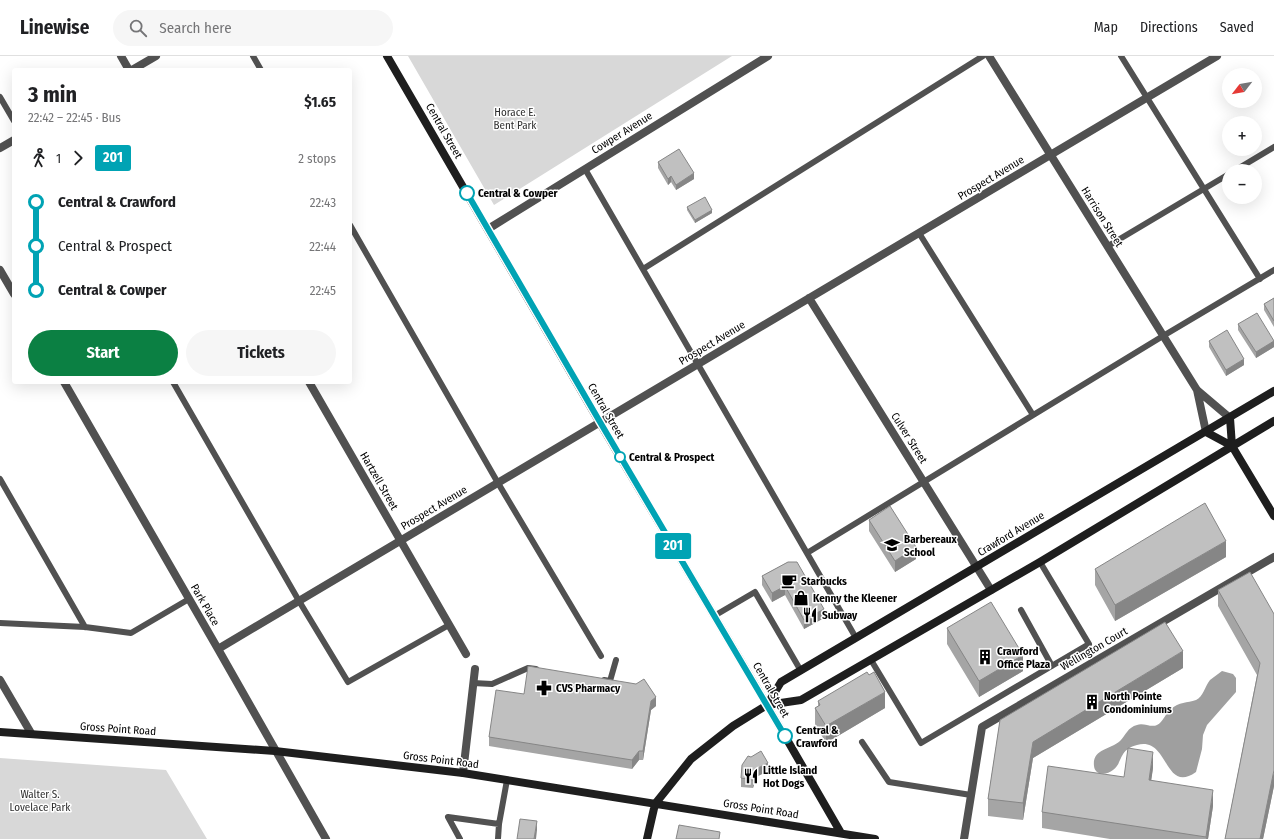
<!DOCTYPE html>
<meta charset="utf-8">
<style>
body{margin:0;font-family:"Fira Sans Condensed",sans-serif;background:#f6f6f6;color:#202124;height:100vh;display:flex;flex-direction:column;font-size:15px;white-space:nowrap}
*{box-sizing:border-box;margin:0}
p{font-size:13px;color:#757577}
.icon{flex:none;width:22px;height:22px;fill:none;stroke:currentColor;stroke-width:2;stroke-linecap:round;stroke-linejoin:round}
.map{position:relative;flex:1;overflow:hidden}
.details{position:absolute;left:12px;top:12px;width:340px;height:316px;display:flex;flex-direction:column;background:#fff;border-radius:4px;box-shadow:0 4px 16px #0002}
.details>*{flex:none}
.badge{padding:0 8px;border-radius:3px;font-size:14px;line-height:26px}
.needle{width:26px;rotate:239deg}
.fabs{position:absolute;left:1222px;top:12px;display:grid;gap:8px}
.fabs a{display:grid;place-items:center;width:40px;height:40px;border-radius:50%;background:#fff;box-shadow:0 4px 16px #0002;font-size:20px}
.map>.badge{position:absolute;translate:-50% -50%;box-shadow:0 0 0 2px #fff}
.legs{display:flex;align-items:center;gap:6px;height:44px;padding:0 16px;font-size:13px}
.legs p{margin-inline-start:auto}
.overview{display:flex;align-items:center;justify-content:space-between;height:68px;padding:0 16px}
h1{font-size:22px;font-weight:700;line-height:30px}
.cta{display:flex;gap:8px;margin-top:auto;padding:8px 16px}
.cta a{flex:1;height:46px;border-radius:24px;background:#0b8043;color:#fff;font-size:16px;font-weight:700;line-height:46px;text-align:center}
.cta a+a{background:#f6f6f6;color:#202124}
ul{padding:0 16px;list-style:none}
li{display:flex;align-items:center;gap:14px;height:44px;font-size:15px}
li i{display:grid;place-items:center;width:6px;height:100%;margin:0 5px;background:currentColor}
li i::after{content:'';width:10px;height:10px;margin:-5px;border:3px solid;border-radius:50%;background:#fff}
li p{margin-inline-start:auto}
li:first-child i{background:linear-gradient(#0000 50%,currentColor 0)}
li:last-child i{background:linear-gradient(currentColor 50%,#0000 0)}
header{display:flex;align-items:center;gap:24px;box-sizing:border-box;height:56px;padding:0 20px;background:#fff;border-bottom:1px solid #e0e0e0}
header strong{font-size:19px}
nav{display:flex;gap:22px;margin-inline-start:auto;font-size:14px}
.search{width:280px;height:36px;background:#f6f6f6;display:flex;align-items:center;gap:10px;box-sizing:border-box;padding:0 14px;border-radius:22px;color:#757577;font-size:15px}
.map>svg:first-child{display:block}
</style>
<header>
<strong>Linewise</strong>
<div class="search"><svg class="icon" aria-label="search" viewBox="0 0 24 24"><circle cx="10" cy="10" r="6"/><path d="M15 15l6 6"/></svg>Search here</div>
<nav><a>Map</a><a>Directions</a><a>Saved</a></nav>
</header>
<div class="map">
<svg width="1274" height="783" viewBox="0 0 1274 783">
<rect width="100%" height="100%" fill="#fff"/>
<path fill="#d8d8d8" d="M408,0H732L494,149Z
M0,702L166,714L207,783H0Z"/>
<path fill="#9f9f9f" d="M1222,615L1233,618L1236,622V636L1207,669L1203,679L1202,693L1196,716C1164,739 1169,680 1137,689C1118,694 1123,707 1113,714C1107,719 1095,720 1094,710C1092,693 1110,694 1120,685C1125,680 1128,671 1137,669C1143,666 1151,672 1157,669C1163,666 1165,658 1171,653C1179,646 1187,647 1196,644C1203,641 1205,630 1210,624C1214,621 1218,618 1222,615Z"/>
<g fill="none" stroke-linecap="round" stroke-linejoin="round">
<path stroke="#515151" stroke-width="6" d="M253,0L261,14
M1121,0L1260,223
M0,41L14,65
M585,113L856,582
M1234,115L1274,91
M350,169L498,427L601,600
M919,177L1033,359
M1108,190L1229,118
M643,213L983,0
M173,326L299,545L348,626L449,569
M0,423L85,571
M807,497L1163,280L1274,214
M1021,554L1052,610
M714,560L755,536L801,615
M0,567L85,571L131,577L189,543
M871,604L921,687L1089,588L1040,506
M604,624L610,625L616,604
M473,627L492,628L528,612L536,613
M862,686L889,726L971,739
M460,783L448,761L499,768
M498,783L499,768L507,724"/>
<path stroke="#515151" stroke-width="8" d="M121,0L129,14
M989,0L1197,334L1230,362
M132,14L156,0
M0,92L14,84
M488,173L768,0
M0,214L14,238
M809,242L991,534
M64,326L218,593L326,783
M309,326L466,598
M1197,334L1206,376
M218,593L1217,0
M0,624L31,677
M463,717L475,613
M964,783L982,671L1274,501"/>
<path stroke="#1e1e1e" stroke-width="8" d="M387,0L600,367L767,649L841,777
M1230,362L1232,390L1274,460
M1206,376L1232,390
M767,649L781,626L1274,335
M0,676L275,695L463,717L875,783
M647,783L655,748L691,703L733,670L767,649L801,644L1040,506L1274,365"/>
</g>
<path fill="#a5a5a5" d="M658,106L694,123L676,134L671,126L668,129L658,112Z
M687,151L712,157L695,167L687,154Z
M1274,242V271L1264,254V248Z
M1238,268L1274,285V291L1256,302L1238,274Z
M1209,285L1244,309L1226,320L1209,291Z
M869,464L916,503L895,516L869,475Z
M1226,501L1115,565L1095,529V513Z
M788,506L824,562L804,573L785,539L772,546L762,529V520Z
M1250,516L1274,730L1263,783H1225L1257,619L1218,550V534Z
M947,572L1023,615L979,641L947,588Z
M1183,612L1033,702L1023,764L988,760V743L1000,664Z
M524,638L656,650L651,654L643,704H639L632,713L489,690V681Z
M818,645L885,652L826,687L815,668V652L818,650Z
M1153,712L1151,724L1213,750L1208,783H1110L1042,772V756L1124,721Z
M768,715L756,721L753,732L741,731V722Z"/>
<path fill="#868686" d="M694,117V123L676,134V129Z
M671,120V126L668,129V123Z
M712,154V157L695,167V164Z
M1274,285V291L1256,302V296Z
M1244,303V309L1226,320V314Z
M1226,485V501L1115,565V549Z
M916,491V503L895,516V505Z
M785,530V539L772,546V537Z
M824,553V562L804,573V564Z
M1183,595V612L1033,702L1023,764V747L1033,686Z
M1023,599V615L979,641V625Z
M885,636V652L826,687V670Z
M656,641V650L651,654L643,704V695L651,645Z
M639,695V704L632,713V704Z
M1153,696V712L1149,740V724Z
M768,707V715L756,721L753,732V724L756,713Z
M1274,714V730L1263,783H1260Z
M1213,734V750L1208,783H1206Z
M537,765V774L536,783H534Z"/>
<path fill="#c0c0c0" stroke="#868686" d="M679,93L694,117L676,129L671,120L668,123L658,106Z
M705,141L712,154L695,164L687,151Z
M1274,242V265L1264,248Z
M1257,257L1274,285L1256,296L1238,268Z
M1227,274L1244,303L1226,314L1209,285Z
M1205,447L1226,485L1115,549L1095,513Z
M890,450L916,491L895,505L869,464Z
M788,506H797L824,553L804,564L785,530L772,537L762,520Z
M1250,516L1274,558V714L1260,783H1225L1260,607L1218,534Z
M991,546L1023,599L979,625L947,572Z
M1165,566L1183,595L1033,686L1023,747L988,743L1000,664Z
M528,610L636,628L644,623L656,641L651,645L643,695H639L632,704L489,681L496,634L524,638Z
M867,616L869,619L874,616L885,636L826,670L815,652L820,649L818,645Z
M1128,692L1153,696L1149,724L1213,734L1206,781L1042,756L1048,710L1124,721Z
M761,695L768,707L756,713L753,724L741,722L742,709L748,700L751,701Z
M520,763L537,765L534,783H517Z
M679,769L720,776L719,783H676Z"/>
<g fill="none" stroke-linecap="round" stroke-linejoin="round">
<g stroke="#fff" stroke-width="9">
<path id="line-1" d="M467,137L600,366L785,680"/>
</g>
<use href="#line-1" stroke="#00a3b4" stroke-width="6"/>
</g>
<defs>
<g id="school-bare" transform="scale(1.2)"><path d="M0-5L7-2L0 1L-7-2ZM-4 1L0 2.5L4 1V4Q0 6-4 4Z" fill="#000" stroke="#fff" stroke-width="2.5" paint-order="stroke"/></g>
<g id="cafe-bare" transform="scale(1.2)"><path d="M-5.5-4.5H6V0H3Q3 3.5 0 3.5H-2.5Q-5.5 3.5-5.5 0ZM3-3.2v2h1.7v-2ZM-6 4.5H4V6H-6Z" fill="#000" stroke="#fff" stroke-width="2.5" paint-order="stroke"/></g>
<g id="shop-bare" transform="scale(1.2)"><path d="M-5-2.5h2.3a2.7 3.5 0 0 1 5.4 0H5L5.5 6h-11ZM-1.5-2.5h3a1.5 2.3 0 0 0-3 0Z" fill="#000" stroke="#fff" stroke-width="2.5" paint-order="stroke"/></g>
<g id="restaurant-bare" transform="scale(1.2)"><path d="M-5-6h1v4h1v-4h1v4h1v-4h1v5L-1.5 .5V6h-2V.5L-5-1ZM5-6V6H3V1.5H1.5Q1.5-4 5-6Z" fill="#000" stroke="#fff" stroke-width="2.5" paint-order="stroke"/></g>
<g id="building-bare" transform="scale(1.2)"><path d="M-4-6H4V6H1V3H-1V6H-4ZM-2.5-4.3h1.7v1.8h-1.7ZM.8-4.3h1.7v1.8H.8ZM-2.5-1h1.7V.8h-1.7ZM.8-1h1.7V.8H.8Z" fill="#000" stroke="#fff" stroke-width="2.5" paint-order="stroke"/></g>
<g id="pharmacy-bare" transform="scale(1.2)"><path d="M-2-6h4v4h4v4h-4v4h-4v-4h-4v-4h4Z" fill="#000" stroke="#fff" stroke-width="2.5" paint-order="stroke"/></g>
</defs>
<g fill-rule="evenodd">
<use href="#school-bare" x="892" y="489"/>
<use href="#cafe-bare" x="789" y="525"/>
<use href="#shop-bare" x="801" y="542"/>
<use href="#restaurant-bare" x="810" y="559"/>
<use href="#building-bare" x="985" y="601"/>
<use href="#pharmacy-bare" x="544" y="632"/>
<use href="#building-bare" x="1092" y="646"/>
<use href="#restaurant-bare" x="751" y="720"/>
</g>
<g fill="#fff" stroke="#00a3b4" stroke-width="2">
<circle cx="467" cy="137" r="7"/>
<circle cx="620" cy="401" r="5"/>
<circle cx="785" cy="680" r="7"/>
</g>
<g text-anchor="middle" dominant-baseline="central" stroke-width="3" stroke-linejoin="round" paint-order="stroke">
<g font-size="11" fill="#2f2f2f" stroke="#fff">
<text x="515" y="56">Horace E.<tspan x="515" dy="13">Bent Park</tspan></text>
<text x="40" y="738">Walter S.<tspan x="40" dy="13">Lovelace Park</tspan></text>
</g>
<g font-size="11" fill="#000" stroke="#fff">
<text transform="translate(444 75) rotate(60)">Central Street</text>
<text transform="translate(622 77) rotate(-32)">Cowper Avenue</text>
<text transform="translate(991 122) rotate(-31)">Prospect Avenue</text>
<text transform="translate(1102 161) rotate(58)">Harrison Street</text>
<text transform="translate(712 287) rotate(-31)">Prospect Avenue</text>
<text transform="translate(606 355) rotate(60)">Central Street</text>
<text transform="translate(909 382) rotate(58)">Culver Street</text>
<text transform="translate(379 425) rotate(60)">Hartzell Street</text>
<text transform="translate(434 452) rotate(-31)">Prospect Avenue</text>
<text transform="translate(1011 478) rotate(-31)">Crawford Avenue</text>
<text transform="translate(205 549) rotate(60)">Park Place</text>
<text transform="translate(1094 593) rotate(-30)">Wellington Court</text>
<text transform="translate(771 634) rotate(60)">Central Street</text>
<text transform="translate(118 673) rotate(4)">Gross Point Road</text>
<text transform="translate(441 704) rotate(7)">Gross Point Road</text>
<text transform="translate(761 753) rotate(9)">Gross Point Road</text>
</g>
<g font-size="11" font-weight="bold" fill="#000" stroke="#fff" text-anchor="start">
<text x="478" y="137">Central &amp; Cowper</text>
<text x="629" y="401">Central &amp; Prospect</text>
<text x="796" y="674">Central &amp;<tspan x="796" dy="13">Crawford</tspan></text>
</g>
<g font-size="11" font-weight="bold" fill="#000" stroke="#fff" text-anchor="start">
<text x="904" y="483">Barbereaux<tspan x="904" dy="13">School</tspan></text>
<text x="801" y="525">Starbucks</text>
<text x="813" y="542">Kenny the Kleener</text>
<text x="822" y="559">Subway</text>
<text x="997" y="595">Crawford<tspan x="997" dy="13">Office Plaza</tspan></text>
<text x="556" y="632">CVS Pharmacy</text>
<text x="1104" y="640">North Pointe<tspan x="1104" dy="13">Condominiums</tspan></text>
<text x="763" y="714">Little Island<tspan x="763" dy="13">Hot Dogs</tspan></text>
</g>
</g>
</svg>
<div class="fabs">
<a><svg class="needle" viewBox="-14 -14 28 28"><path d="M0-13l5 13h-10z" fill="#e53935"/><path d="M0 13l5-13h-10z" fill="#757577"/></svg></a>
<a>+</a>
<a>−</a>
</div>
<b class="badge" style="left:673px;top:490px;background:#00a3b4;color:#fff">201</b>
<section class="details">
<div class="overview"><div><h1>3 min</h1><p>22:42 – 22:45 · Bus</p></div><b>$1.65</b></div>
<div class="legs"><svg class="icon" aria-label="walk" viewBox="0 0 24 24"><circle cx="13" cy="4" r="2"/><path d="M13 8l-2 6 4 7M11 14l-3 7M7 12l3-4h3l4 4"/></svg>1<svg class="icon" aria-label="forward" viewBox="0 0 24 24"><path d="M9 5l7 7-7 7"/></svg><b class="badge" style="background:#00a3b4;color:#fff">201</b><p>2 stops</p></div>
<ul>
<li><i style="color:#00a3b4"></i><b>Central &amp; Crawford</b><p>22:43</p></li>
<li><i style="color:#00a3b4"></i><span>Central &amp; Prospect</span><p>22:44</p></li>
<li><i style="color:#00a3b4"></i><b>Central &amp; Cowper</b><p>22:45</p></li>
</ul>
<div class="cta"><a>Start</a><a>Tickets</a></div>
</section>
</div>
